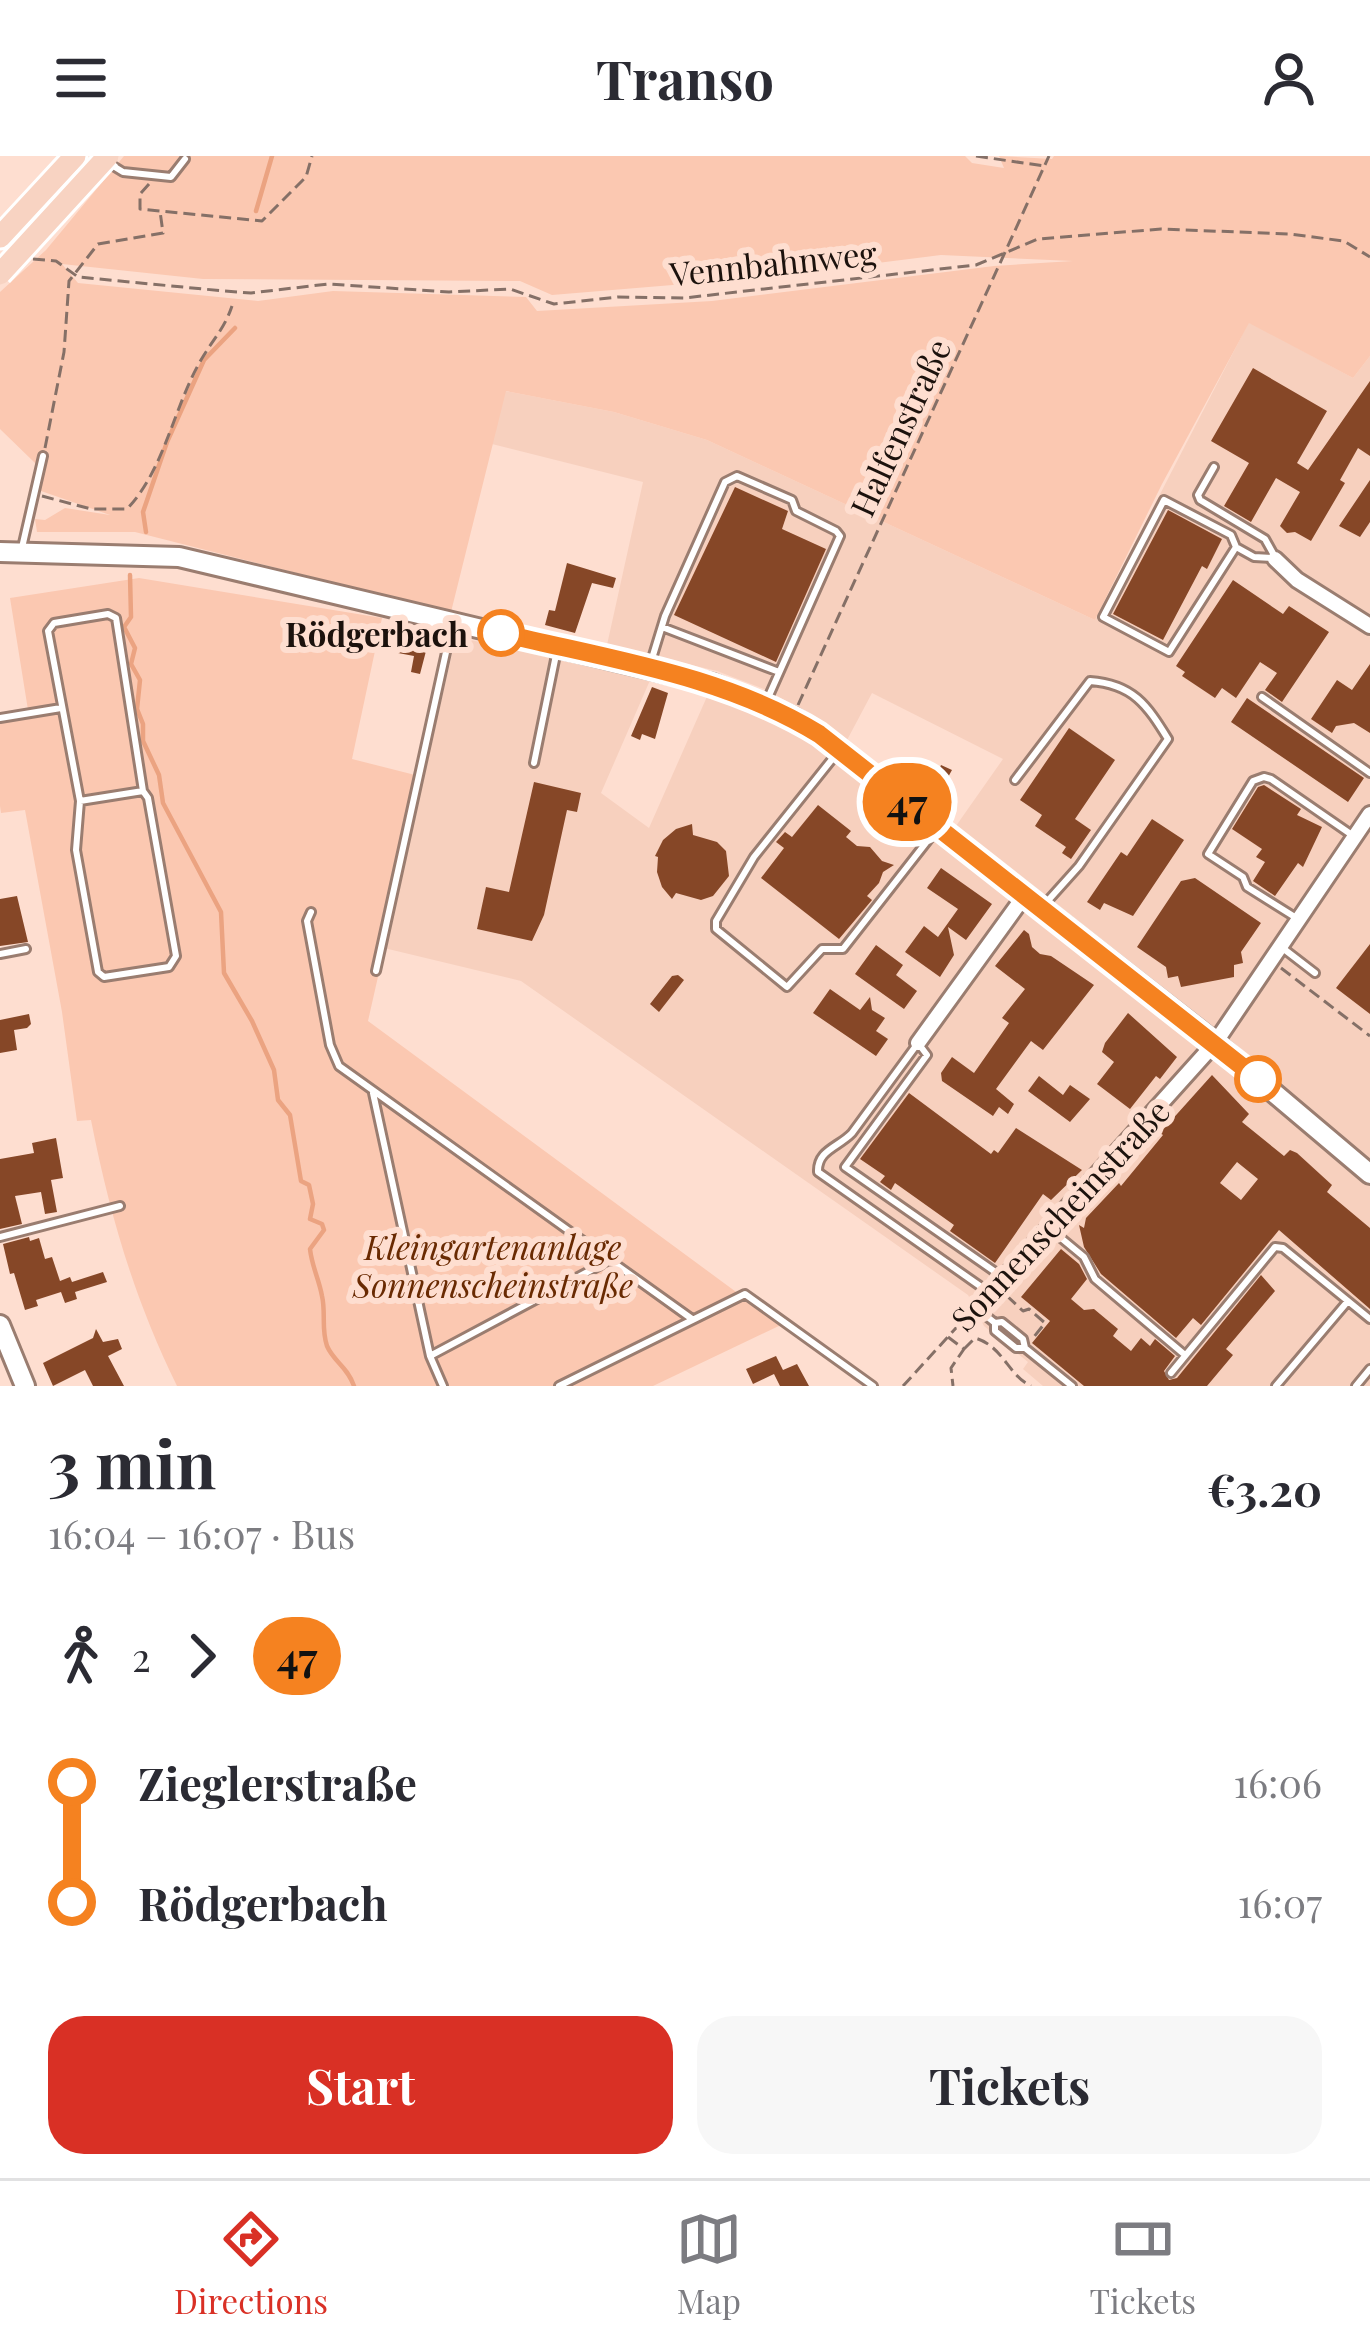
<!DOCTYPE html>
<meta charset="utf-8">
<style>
body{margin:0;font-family:"Playfair Display",serif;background:#f7f7f7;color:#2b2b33;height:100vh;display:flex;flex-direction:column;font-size:45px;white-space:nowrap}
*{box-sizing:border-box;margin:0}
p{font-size:39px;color:#7c7c81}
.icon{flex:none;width:66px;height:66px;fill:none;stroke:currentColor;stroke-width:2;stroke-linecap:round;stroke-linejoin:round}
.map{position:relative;height:1230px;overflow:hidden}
.sheet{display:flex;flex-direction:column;background:#fff;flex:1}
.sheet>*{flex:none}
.badge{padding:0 24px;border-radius:39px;font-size:42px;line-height:78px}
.map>.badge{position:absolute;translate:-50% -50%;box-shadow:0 0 0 6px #fff}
.legs{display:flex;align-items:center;gap:18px;height:132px;padding:0 48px;font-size:39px}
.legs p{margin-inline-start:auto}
.headline{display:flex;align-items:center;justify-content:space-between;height:204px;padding:0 48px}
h1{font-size:66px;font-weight:700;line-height:90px}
.button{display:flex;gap:24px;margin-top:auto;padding:24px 48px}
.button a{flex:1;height:138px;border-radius:36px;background:#d93025;color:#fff;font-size:48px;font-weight:700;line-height:138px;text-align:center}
.button a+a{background:#f7f7f7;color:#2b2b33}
ul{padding:0 48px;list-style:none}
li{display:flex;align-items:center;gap:42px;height:120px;font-size:45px}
li i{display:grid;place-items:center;width:18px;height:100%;margin:0 15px;background:currentColor}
li i::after{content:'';width:30px;height:30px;margin:-15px;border:9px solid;border-radius:50%;background:#fff}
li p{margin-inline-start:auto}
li:first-child i{background:linear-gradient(#0000 50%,currentColor 0)}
li:last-child i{background:linear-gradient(currentColor 50%,#0000 0)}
header{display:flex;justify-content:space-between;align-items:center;height:156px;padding:0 48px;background:#fff;font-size:54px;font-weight:700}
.tabs{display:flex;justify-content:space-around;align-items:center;height:168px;border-top:3px solid #e1e1e2;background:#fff;font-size:33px;color:#7c7c81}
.tabs a{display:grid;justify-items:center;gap:6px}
.tabs .active{color:#d93025}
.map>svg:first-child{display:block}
</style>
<header><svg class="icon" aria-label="menu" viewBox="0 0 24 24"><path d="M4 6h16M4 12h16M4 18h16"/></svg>Transo<svg class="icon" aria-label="person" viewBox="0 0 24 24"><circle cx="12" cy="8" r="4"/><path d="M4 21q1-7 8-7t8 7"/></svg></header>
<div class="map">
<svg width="1370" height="1230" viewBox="0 0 1370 1230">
<rect width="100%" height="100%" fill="#feded0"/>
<path fill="#f7d0be" d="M1249,166L1353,222L1370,200V1230H1043L1023,1213L1028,1206L984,1170L968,1139L521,825L384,792L456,481L651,522L601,637L649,672L709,536L796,570L944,687L1003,603L872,537L846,586L825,568L769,535L717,515L607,489L643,326L492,288L505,235L614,256L707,284L1095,464Z"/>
<path fill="#fbc8b1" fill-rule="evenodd" d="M124,0H965L972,7L1004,12L999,0L1052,3L1054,0H1370V200L1353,222L1249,167L1162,328L1095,464L707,284L614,256L506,235L451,456L135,376H37L35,363L45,364L65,352L110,359L41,335L35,307L0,273V136L46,94ZM941,99L1073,105L994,110L712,145L537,155L526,141L333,135L258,145L78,127L62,108L203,123L520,125L552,139L757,122Z
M139,422L382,462L352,603L423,621L368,865L781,1169L653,1230H177C134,1142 110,1060 91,964L77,965L62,856L25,654L1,657L0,650V559L28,554L10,442Z"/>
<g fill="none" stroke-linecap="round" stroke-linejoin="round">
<path stroke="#eba381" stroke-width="4.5" d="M256,55L272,0
M146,376L143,356L167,286L204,204L235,172
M130,419L131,461L124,471L135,492L131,508L140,524L137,553L143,568V585L159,619L163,647L221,756L224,817L252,865L274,914L278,944L290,959L301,1025L309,1029L313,1048L310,1063L322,1068L324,1074L310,1093C312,1111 319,1123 322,1140C326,1157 321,1173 327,1190C334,1206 347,1210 354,1230"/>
</g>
<path fill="#864727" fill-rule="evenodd" d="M1253,212L1327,255L1297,307L1308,314L1370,225V300L1358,292L1340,324L1345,327L1311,385L1295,376L1287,377L1280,370L1300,336L1276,322L1251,366L1224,350L1249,307L1211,285Z
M1370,324V366L1360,381L1339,370Z
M735,331L788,355L782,373L826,393L776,506L674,459Z
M1168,354L1222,383L1207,413L1202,410L1163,484L1113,458Z
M567,407L616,422L613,432L592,427L575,477L545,469L549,454L555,455Z
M1233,424L1283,458L1289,450L1329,476L1282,546L1265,534L1277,517L1260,506L1236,542L1222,532L1215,542L1182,520L1185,516L1176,510Z
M418,473L431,476L420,518L411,516L414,500L398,497L401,487L415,490Z
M1370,508V577L1354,567L1336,570L1332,577L1311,563L1337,524L1352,534Z
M652,531L668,537L655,583L642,578L640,584L631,580Z
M1247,542L1364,622L1348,646L1231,566Z
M1069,572L1115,604L1075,663L1091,674L1071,703L1062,697L1066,691L1035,670L1042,659L1020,644Z
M912,605L937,618L941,609L952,614L947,623L939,619L945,622L936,639L904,618Z
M534,626L581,637L577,656L567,654L544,759L532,785L477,773L486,731L509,736Z
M1264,629L1301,653L1297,659L1322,671L1303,711L1298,707L1275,740L1253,725L1265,706L1256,701L1262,693L1232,673L1258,631Z
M818,649L851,675L846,681L857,690L870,691L882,705L894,709L883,716L879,727L867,740L872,744L839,783L761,722L784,692L776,686L785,676L792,681Z
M1152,663L1184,684L1133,760L1104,747L1100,754L1087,746L1121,696L1127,700Z
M692,668L693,679L717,686L726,695L729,720L713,740L701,744L676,737L672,743L662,731L657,716L658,701L655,700L663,684L676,673Z
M941,712L992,748L966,784L948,771L954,799L940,821L905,796L924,770L938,781L958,753L927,732Z
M1195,722L1261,767L1241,796L1243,807L1234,809V821L1181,831L1178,820L1168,822L1166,811L1137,791L1181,725Z
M17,740L28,786L0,790V743Z
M1024,774L1029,778L1032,791L1040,798L1051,800L1094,829L1043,894L1031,885L996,933L1014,948L1008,958L999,951L993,960L942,925L941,917L952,901L974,917L1009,867L1002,862L1025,833L995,810Z
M1370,788V858L1336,832Z
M876,789L903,809L896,819L917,835L904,853L855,818Z
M678,819L684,824L659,856L650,848L672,820Z
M830,833L860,854L870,841L872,854L885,862L876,875L888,883L876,900L813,857Z
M1128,857L1177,901L1160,923L1156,920L1130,953L1097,928L1114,906L1102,896L1105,887Z
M29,858L31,868L27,872L14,874L17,894L0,897V864Z
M1212,919L1249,958L1242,966L1284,1000L1290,994L1297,997L1332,1029L1327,1036L1370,1072V1153L1279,1074L1201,1169L1193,1162L1176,1182L1101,1118L1084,1091L1079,1069L1084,1072L1086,1062L1119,1027L1121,1030L1163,979L1160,977ZM1237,1006L1258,1023L1241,1044L1220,1027Z
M1039,920L1063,939L1070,929L1090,943L1070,966L1028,935Z
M909,937L991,998L994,994L998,997L1016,972L1082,1014L1051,1044L1043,1038L995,1107L950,1075L954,1069L895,1027L891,1034L880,1026L885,1020L860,1003Z
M56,982L63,1022L51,1024L57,1056L45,1058L41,1036L15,1040L22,1068L0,1073V1003L34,997L32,987Z
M29,1081L30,1085L39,1082L45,1103L52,1101L60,1125L70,1121L72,1126L103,1116L107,1126L75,1136L77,1143L65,1147L61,1136L36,1144L38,1150L25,1154L14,1117L10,1118L3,1088Z
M1061,1093L1079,1108L1087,1123L1071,1143L1084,1154L1094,1153L1118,1173L1113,1180L1131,1195L1141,1182L1150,1190L1155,1183L1175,1200L1164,1215L1169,1224L1177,1222L1261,1119L1275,1135L1226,1193L1233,1199L1207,1230H1084L1032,1187L1050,1165L1021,1141Z
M96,1173L103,1186L118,1183L122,1193L108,1200L124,1230H93L85,1214L53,1230L43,1207L93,1182Z
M776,1200L783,1214L797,1208L809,1230H780L774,1218L753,1228L746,1213Z"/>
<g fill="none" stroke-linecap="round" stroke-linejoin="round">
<g stroke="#9a7d70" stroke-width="12">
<path id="lane" d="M110,8L123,16L171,21L185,3
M1214,311L1198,339L1200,344L1265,383L1275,401
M1236,391L1231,379L1164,344L1103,461L1169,496L1236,391L1254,401L1273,402
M21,396L43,300
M108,458L116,462L143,635L148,642L176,800L169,811L104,821L98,816L76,694L80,645L48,475L54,467Z
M662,471L779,516
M650,509L665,460L725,326L737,320L792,344L796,355L836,375L840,380L767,544
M1262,541L1370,617
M0,562L61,552
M837,597L754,701L716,765V773L787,831L822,793H843L936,674
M534,607L557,494
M1015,624L1090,525C1133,528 1147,549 1168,583L1079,710L1044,749
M80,645L143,635
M311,756L307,765L330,889L339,910L692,1163
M1298,763L1247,731L1243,721L1208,698L1253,625L1264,621L1271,623L1352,679
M1280,790L1315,817
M0,798L26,793
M376,815L452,469
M373,937L430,1200L443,1230
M1049,1072L1084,1101L1095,1123L1185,1199
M0,1081L120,1050
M987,1135L818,1016C817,994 839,991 852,977L918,887L927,899L845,1011L1001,1120
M980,1155L995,1167L1002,1166L1023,1183L1025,1192L1072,1230
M995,1167V1175L1016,1192H1025
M430,1200L610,1104
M1171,1217L1275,1091L1283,1092L1370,1163
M559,1230L745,1138L873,1230
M1276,1230L1348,1145
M1356,1230L1370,1213"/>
</g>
<g stroke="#9a7d70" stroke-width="20">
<path id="street" d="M1275,403L1297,424L1370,470
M918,887L1025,739
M977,1152L1215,887L1370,658"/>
</g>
<g stroke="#9a7d70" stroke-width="24">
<path id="secondary" d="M0,396L179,401L713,528L792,561L819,578L1215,887L1370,1018
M0,1169L25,1230"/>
</g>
<g stroke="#fff" stroke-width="27">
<path id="primary" d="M0,81L75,0"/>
</g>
<path stroke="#857067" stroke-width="3" stroke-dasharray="12 6" stroke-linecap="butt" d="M976,0L1044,10
M149,28L140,38V53L262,65L306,21L312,0
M33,103L56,105L78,121L224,135L251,137L328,128L449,136L510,133L554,148L618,141L684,142L976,109L1038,83L1161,73L1289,78L1344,85L1370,101
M45,292L64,196L69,125L98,88L163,77L160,55
M42,340L91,353H127C166,312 174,247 204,199C215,181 225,171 232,150
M798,549L1049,0
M1281,812L1370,880
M1007,1140L1023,1155L1029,1153L1045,1167L1033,1182
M948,1181L964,1193L951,1212L953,1230
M964,1193L975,1182C1003,1190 1008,1219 1031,1230
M903,1230L967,1160"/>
<use href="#lane" stroke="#fff" stroke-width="6"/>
<use href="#street" stroke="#fff" stroke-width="14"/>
<use href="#secondary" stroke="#fff" stroke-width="18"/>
<use href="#primary" stroke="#f8d3c2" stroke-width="21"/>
<g stroke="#fff" stroke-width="27" stroke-linecap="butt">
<path id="primary-bridge" d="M0,118L108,0"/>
</g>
<use href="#primary-bridge" stroke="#f8d3c2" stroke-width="21"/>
</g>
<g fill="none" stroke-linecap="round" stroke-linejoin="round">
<g stroke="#fff" stroke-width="27">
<path id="line-1" d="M501,477C608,503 723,519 819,578L1258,923"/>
</g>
<use href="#line-1" stroke="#f58220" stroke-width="18"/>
</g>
<g fill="#fff" stroke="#f58220" stroke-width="6">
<circle cx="501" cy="477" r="21"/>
<circle cx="1258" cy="923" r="21"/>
</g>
<g text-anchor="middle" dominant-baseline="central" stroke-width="12" stroke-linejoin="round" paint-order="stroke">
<g font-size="33" fill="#1c120d" stroke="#feded0">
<text transform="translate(773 106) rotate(-6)">Vennbahnweg</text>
<text transform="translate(899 271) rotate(-65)">Halfenstraße</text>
<text transform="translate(1059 1058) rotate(-47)">Sonnenscheinstraße</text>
</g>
<g font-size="33" font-weight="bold" fill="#1c120d" stroke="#feded0" text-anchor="end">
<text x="468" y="477">Rödgerbach</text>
</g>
<g font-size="33" font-style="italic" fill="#692a02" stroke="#feded0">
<text x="493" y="1090">Kleingartenanlage<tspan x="493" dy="38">Sonnenscheinstraße</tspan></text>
</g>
</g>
</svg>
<b class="badge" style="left:907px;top:646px;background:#f58220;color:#111">47</b>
</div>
<section class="sheet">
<div class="headline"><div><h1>3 min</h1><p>16:04 – 16:07 · Bus</p></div><b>€3.20</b></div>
<div class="legs"><svg class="icon" aria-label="walk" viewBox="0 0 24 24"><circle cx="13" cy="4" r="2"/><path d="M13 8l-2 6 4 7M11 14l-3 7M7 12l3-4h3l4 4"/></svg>2<svg class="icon" aria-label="forward" viewBox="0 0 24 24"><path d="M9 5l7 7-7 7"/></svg><b class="badge" style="background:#f58220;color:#111">47</b></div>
<ul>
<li><i style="color:#f58220"></i><b>Zieglerstraße</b><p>16:06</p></li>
<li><i style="color:#f58220"></i><b>Rödgerbach</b><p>16:07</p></li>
</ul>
<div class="button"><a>Start</a><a>Tickets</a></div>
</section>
<nav class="tabs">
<a class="active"><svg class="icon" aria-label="directions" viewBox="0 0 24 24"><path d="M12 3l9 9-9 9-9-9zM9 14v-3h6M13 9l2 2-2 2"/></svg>Directions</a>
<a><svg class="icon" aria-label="map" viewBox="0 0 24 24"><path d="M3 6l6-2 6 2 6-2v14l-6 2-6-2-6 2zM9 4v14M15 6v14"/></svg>Map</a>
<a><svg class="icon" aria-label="tickets" viewBox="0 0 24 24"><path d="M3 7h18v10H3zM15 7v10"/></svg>Tickets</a>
</nav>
